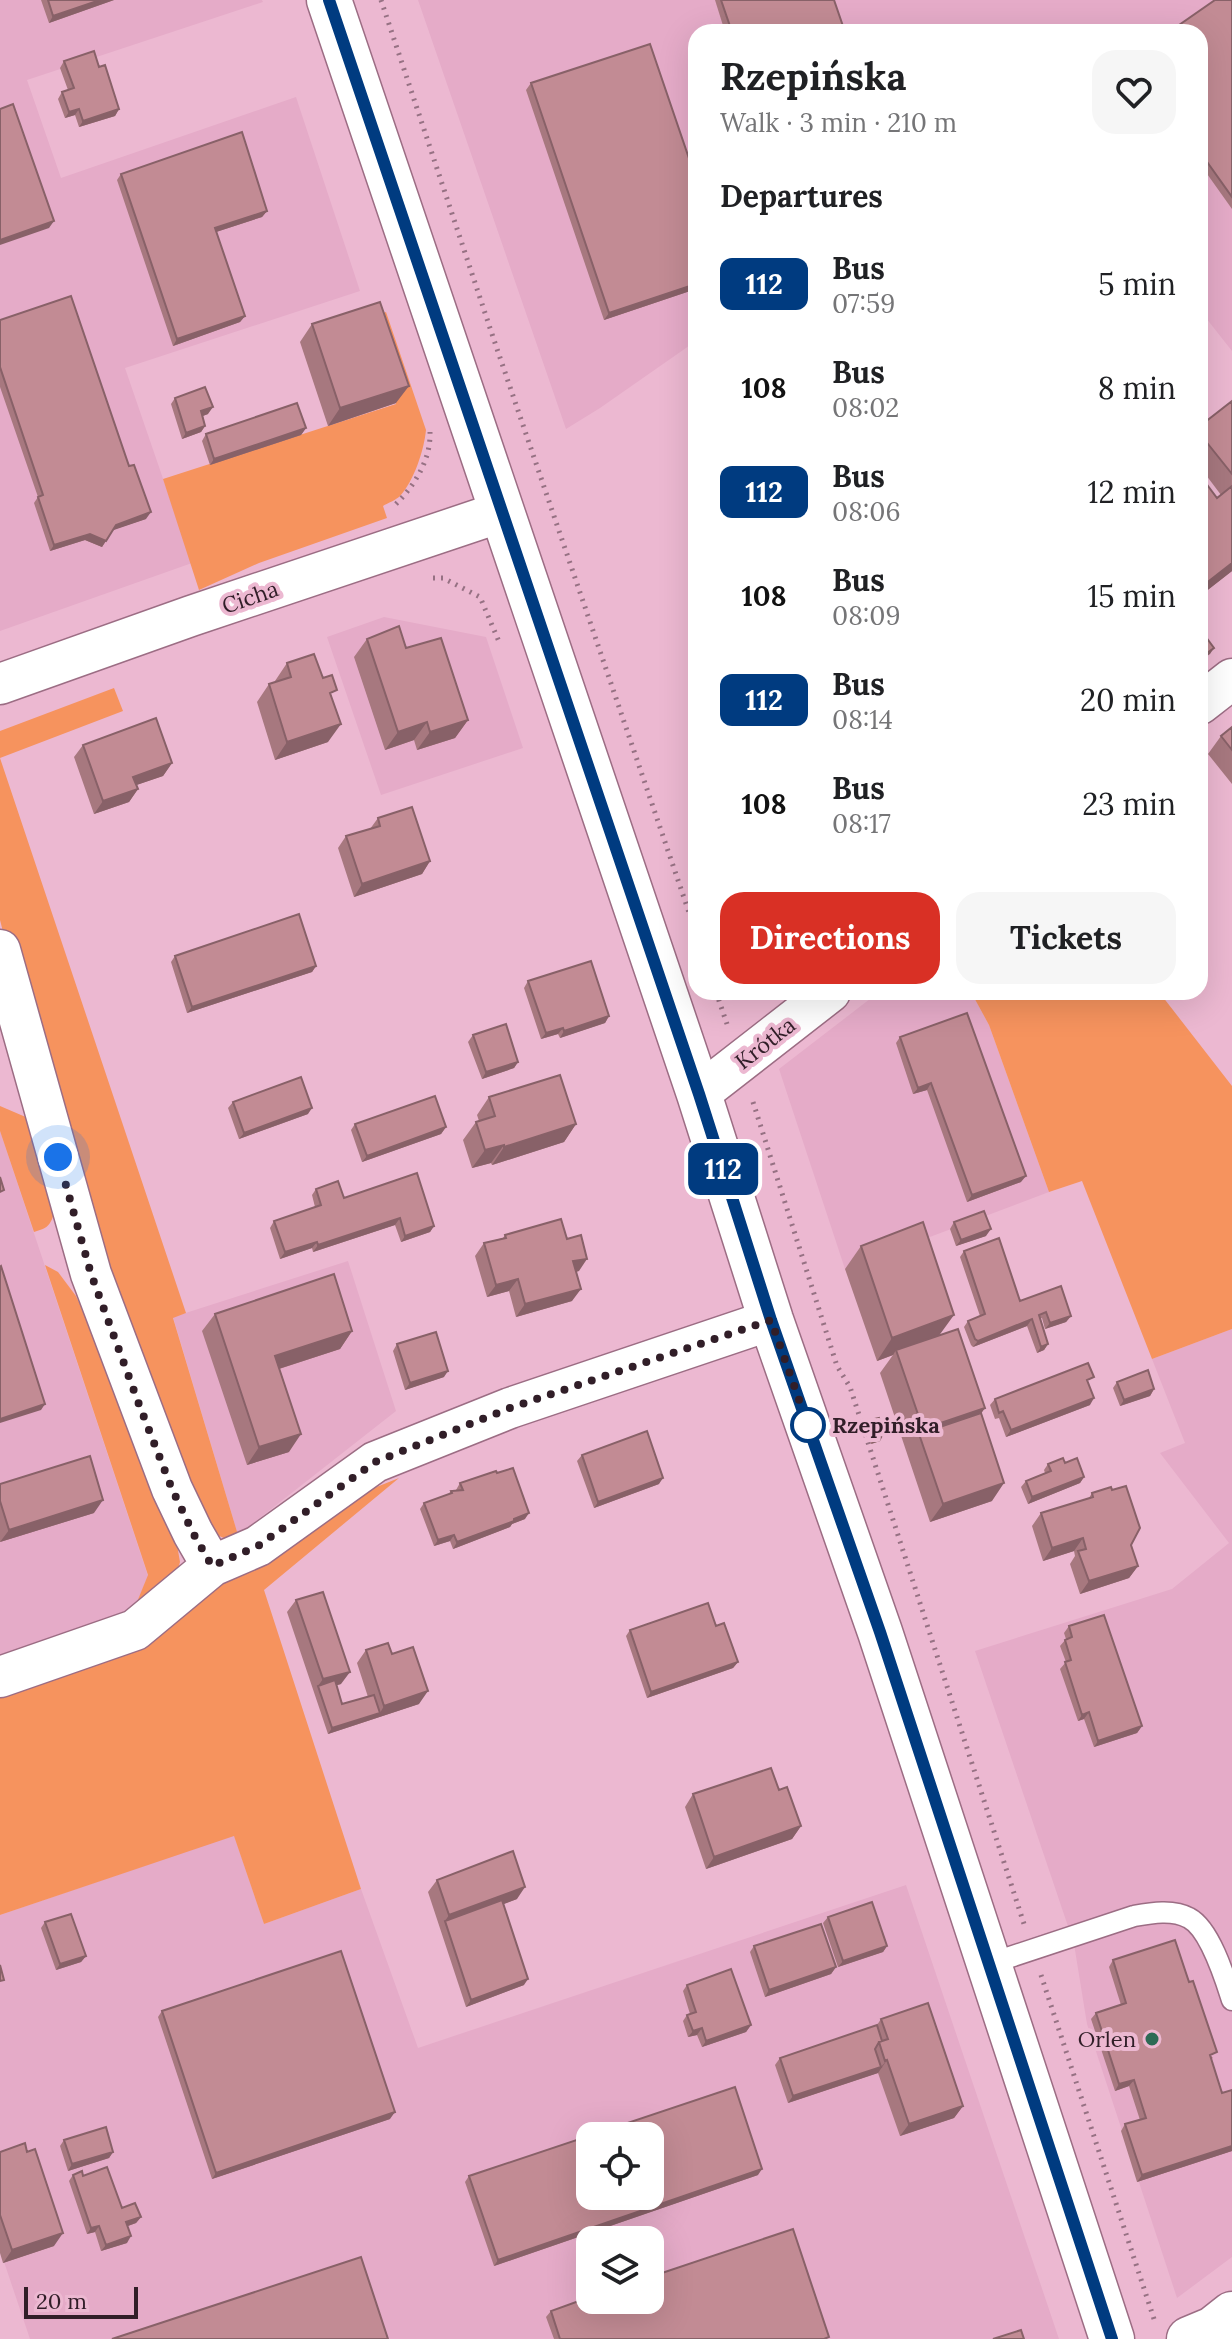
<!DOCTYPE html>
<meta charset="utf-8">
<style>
body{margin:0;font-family:Lora,serif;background:#f6f6f6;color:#202124;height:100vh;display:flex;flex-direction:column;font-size:30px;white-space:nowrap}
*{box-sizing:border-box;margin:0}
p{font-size:26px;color:#757577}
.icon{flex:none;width:44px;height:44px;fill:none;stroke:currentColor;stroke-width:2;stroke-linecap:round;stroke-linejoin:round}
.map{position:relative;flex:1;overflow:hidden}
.drawer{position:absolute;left:688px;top:24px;width:520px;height:976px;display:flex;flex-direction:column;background:#fff;border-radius:24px;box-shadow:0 8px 32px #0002}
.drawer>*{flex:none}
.badge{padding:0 16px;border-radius:12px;font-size:28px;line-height:52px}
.fabs{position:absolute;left:576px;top:2122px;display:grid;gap:16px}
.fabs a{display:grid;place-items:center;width:88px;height:88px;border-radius:16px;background:#fff;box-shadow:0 8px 32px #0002;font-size:40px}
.scale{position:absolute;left:24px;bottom:20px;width:114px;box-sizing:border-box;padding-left:8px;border:4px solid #311e28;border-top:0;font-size:22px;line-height:28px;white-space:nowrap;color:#311e28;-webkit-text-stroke:6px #ecb8d1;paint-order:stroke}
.you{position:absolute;width:40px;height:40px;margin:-20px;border:6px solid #fff;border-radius:50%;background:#1a73e8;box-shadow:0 0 0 12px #1a73e833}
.map>.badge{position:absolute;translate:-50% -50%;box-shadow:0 0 0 4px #fff}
h2{padding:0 32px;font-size:30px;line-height:72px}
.round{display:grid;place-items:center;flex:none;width:84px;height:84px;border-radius:24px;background:#f6f6f6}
.head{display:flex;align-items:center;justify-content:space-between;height:136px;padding:0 32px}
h1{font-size:38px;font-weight:700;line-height:60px}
.cta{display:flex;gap:16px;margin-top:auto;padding:16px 32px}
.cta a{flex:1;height:92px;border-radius:24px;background:#d93025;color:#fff;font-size:32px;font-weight:700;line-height:92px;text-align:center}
.cta a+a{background:#f6f6f6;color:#202124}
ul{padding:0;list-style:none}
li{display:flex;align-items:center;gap:24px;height:104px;padding:0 32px}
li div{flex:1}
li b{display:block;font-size:30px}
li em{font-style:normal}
li .badge{min-width:88px;font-weight:700;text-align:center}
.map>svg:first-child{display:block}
</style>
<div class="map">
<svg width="1232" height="2339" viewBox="0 0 1232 2339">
<rect width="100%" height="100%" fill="#ecb8d1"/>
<path fill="#e5abc8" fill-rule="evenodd" d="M0,0H262L263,2L27,80L61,178L296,97L360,291L125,368L192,563L0,631Z
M418,0H1232V351L1206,318L1200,322V32H696V341L600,408L566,429Z
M384,617L486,637L523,748L381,795L327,637Z
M879,992H971L989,1025L1049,1192L845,1269L779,1069Z
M0,1131L148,1576L130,1619L0,1660Z
M348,1261L396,1411L238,1535L173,1317Z
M1232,1329V2257L1177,2298L1087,2024L1074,1944L975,1651L1172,1589L1229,1543L1160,1453L1185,1443L1152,1359Z
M234,1835L264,1924L361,1889L418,2048L906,1885L1059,2339H30L0,2250V1915ZM590,2136H650V2196H590ZM590,2240H650V2300H590Z"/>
<path fill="#f6935e" d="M386,312L426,430C424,450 414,481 400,496C396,500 388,503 383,506L387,518L259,563L199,590L163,479L396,404L368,319Z
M114,688L123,711L0,758L186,1313L173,1318L238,1535L226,1539L208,1531L176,1474L23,1010L0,920V731Z
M971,992H1159L1232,1086V1329L1152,1359L1082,1181L1049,1192L989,1025Z
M0,1106L28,1118C37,1143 66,1199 50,1223C46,1229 40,1230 34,1232L0,1131Z
M45,1265L58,1272L76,1296L130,1409L176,1539L180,1562L175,1579L130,1619L148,1575Z
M399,1478L264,1590L361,1889L264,1924L234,1836L0,1915V1687L178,1610L369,1490Z"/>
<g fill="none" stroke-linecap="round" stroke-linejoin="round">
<g stroke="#9c6d84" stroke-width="23">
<path id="service" d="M989,1964L1134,1916C1151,1913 1173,1909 1189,1918C1210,1929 1225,1978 1232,2000"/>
</g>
<g stroke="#9c6d84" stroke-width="43">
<path id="minor" d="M0,684L191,616L501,512
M1200,704L1232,679
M0,950L91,1274L172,1489L193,1533L212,1566
M699,1094L830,992
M0,1677L135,1630L212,1566L258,1546L375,1462L510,1408L771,1320"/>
</g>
<g stroke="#9c6d84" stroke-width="47">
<path id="tertiary" d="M1189,2339L1213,2329L1232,2314"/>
</g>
<g stroke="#9c6d84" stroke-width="47">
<path id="secondary" d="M329,0L699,1094L771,1320L880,1632L1112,2339"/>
</g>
<path stroke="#967183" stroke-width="5" stroke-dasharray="2 6" stroke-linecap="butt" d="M381,0L494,340L696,933
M396,504C415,485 431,459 430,432
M433,578H443L480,597L500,644
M716,992L727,1024
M753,1102L837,1366L850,1387L1024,1924
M1041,1975L1154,2319"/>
<use href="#service" stroke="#fff" stroke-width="20"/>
<use href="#minor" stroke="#fff" stroke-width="40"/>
<use href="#tertiary" stroke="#fff" stroke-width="44"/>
<use href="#secondary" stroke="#fff" stroke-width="44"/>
</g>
<path fill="#a7787f" d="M41,0H114L49,23Z
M715,0H834L845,32H725Z
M1232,0V209L1200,164V32Z
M64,61L99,67L119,109L115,116L79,127L75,115L65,118L58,99L62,92L68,90L60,68Z
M531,83L696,179V289L604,320L526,90Z
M121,174L267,211L262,217L216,232L245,316L240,322L173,346L117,180Z
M0,320L146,519L112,530L102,547L85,540L50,551L34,503L38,497L0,387Z
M312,324L396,403L328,426L300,342Z
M175,398L208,414L203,416L205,426L201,432L182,439L171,404Z
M1232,401V571L1200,596V492L1217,498L1221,495L1200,467V426Z
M306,428L301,435L210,465L202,441L206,434Z
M367,639L406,648L468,720L455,738L417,750L414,740L385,750L354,657Z
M287,663L323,678L332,697L328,742L275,760L257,702L269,684L275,682V681Z
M1232,727V784L1208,754L1221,736Z
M83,745L172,763L163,776L136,785L138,789L129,802L94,814L74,757Z
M378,818L430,861L422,874L354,897L338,848L346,836L370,829Z
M175,956L316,966L312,972L187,1013L171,962Z
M528,981L609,1016L605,1023L560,1038L558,1034L541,1039L524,988Z
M473,1035L518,1062L514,1068L482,1079L468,1042Z
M900,1037L1021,1182L967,1202L927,1090L913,1094L896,1043Z
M489,1097L576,1124L564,1142L492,1165L491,1163L472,1168L463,1140L476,1122L479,1121L477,1115Z
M233,1102L308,1114L239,1139L228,1108Z
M355,1124L446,1127L441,1134L362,1162L351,1130Z
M316,1189L344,1198L434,1226L430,1232L401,1242L395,1225L313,1252L312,1248L280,1259L270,1228L274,1221L315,1207L312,1195Z
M954,1222L986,1236L956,1246L950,1229Z
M505,1235L567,1239L579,1271L576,1272L572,1301L516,1317L509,1291L487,1297L475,1256L484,1243L503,1238Z
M861,1246L939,1336L981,1413L992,1501L930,1522L880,1373L893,1355L877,1361L845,1269Z
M964,1251L1020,1301L1071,1316L1066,1322L1045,1329L1042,1318L1040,1319L1048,1344L1044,1350L1037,1353L1027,1326L973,1347L971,1345L964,1327L968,1321L980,1316L960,1257Z
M215,1314L352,1331L340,1349L279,1369L289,1452L247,1465L202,1331Z
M397,1344L444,1377L405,1390L393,1351Z
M1117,1382L1154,1389L1150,1396L1120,1406L1113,1388Z
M1089,1384L1090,1405L1006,1437L999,1418L995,1419L990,1405L995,1399Z
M870,1420L880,1441L871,1444L866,1427Z
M582,1455L659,1484L594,1508L577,1461Z
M1048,1464L1084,1477L1080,1483L1028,1504L1021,1487L1026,1481L1045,1473L1044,1470Z
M460,1483L525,1519L512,1524L510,1527L453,1549L450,1541L434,1546L420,1509L424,1503L448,1495L451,1491L456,1490Z
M0,1484L94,1513L0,1542Z
M1092,1493L1131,1545L1138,1566L1129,1578L1080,1594L1070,1564L1075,1556L1074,1551L1043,1561L1032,1526L1041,1513L1089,1498Z
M296,1600L341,1684L337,1685L342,1704L368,1697L357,1663L366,1650L392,1654L419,1704L328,1734L287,1612Z
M716,1626L738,1662L733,1668L647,1698L626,1636L630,1630Z
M1069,1626L1142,1726L1137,1733L1094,1747L1084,1719L1078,1721L1060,1669L1066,1662L1060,1646L1066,1639L1064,1633Z
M779,1790L801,1826L792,1839L706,1869L685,1807L693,1794Z
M437,1880L517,1899L503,1904L524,1985L466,2007L428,1892Z
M828,1917L887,1946L883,1952L838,1967L823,1923Z
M45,1922L86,1956L81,1962L56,1970L41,1928Z
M754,1946L836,1967L831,1974L765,1997L750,1952Z
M1113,1960L1213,2058L1211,2059L1222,2093L1232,2090V2151L1137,2182L1121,2131L1125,2124L1140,2120L1129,2086L1115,2091L1091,2019L1096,2013L1121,2005L1109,1967Z
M687,1985L751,2025L746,2032L702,2047L697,2035L688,2037L683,2021L687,2015L690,2014L683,1991Z
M162,2011L390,2119L212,2179L158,2017Z
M881,2019L963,2106L954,2118L900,2136L878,2073L788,2103L775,2065L780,2058L877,2025Z
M64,2140L113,2152L109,2158L68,2171L60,2146Z
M0,2152L54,2246L3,2263L0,2253Z
M73,2175L122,2208L141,2217L136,2223L128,2226L127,2243L101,2251L95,2232L87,2234L69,2181Z
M758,2175L494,2266L465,2182L469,2176Z
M551,2311L828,2339H554L546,2317Z"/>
<path fill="#886168" d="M100,0H114L49,23L53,16Z
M79,109L75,115L65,118L69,112Z
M119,109L115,116L79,127L83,121Z
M267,211L262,217L210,234L215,228Z
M54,221L49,228L0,245V240Z
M696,284V289L604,320L609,313Z
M245,316L240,322L173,346L177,339Z
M409,386L396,403L328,426L340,408Z
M213,407L208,414L197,418L201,411Z
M205,426L201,432L182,439L186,433Z
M306,428L301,435L210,465L214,459Z
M151,512L146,519L111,531L116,525Z
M90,534L106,541L102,547L85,540L50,551L54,545Z
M1232,563V571L1200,596V588Z
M1214,648L1210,654L1200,661V658Z
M468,720L455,738L417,750L430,732Z
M427,722L414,740L385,750L398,732Z
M341,724L328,742L275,760L287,742Z
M172,763L163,776L125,789L133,777Z
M138,789L129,802L94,814L103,801Z
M430,861L422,874L354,897L362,884Z
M316,966L312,972L187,1013L192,1007Z
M609,1016L605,1023L560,1038L564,1031Z
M563,1028L558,1034L541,1039L546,1033Z
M518,1062L514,1068L482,1079L486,1072Z
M931,1083L927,1090L913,1094L918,1088Z
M312,1108L308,1114L239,1139L244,1133Z
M576,1124L564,1142L492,1165L504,1147Z
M446,1127L441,1134L362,1162L367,1156Z
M504,1145L491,1163L472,1168L485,1150Z
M1026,1176L1021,1182L967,1202L972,1195Z
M400,1218L395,1225L313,1252L318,1245Z
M434,1226L430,1232L401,1242L405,1236Z
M991,1229L986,1236L956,1246L961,1240Z
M317,1242L312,1248L280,1259L285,1252Z
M587,1259L579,1271L564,1274L573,1261Z
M518,1279L509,1291L487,1297L496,1285Z
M581,1289L572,1301L516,1317L525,1304Z
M954,1315L938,1337L896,1350L893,1355L877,1361L892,1338Z
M1071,1316L1066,1322L1045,1329L1050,1323Z
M1032,1319L1027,1326L973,1347L978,1341Z
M352,1331L340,1349L263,1374L275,1356Z
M1048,1344L1044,1350L1037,1353L1041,1347Z
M448,1371L444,1377L405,1390L410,1383Z
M1154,1389L1150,1396L1120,1406L1124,1400Z
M1094,1398L1090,1405L1006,1437L1011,1430Z
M45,1404L41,1410L0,1423V1419Z
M985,1408L969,1431L919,1434L923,1429Z
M301,1434L289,1452L247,1465L259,1447Z
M884,1434L880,1441L871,1444L876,1438Z
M1084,1477L1080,1483L1028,1504L1032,1497Z
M663,1478L659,1484L594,1508L598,1502Z
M1004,1483L992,1501L930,1522L943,1504Z
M103,1500L94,1513L0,1542L9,1530Z
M529,1513L525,1519L512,1524L510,1527L453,1549L457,1542Z
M454,1535L450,1541L434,1546L438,1540Z
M1083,1538L1074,1551L1043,1561L1052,1548Z
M1138,1566L1129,1578L1080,1594L1089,1581Z
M738,1662L733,1668L647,1698L651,1692Z
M350,1672L341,1684L320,1690L318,1686L323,1679Z
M428,1691L419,1704L328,1734L332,1728L380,1713L384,1706Z
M1089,1712L1084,1719L1078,1721L1082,1715Z
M1142,1726L1137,1733L1094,1747L1098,1741Z
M801,1826L792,1839L706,1869L714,1857Z
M525,1887L517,1899L446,1926L445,1921L449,1915Z
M887,1946L883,1952L838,1967L843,1961Z
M86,1956L81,1962L56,1970L60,1964Z
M836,1967L831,1974L765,1997L769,1990Z
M528,1979L524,1985L466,2007L471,2000Z
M751,2025L746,2032L702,2047L706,2041Z
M702,2028L697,2035L688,2037L693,2031Z
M887,2060L878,2073L788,2103L793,2096L881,2067Z
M1134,2080L1129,2086L1115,2091L1119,2084Z
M963,2106L954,2118L900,2136L909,2124Z
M395,2112L390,2119L212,2179L216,2173Z
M1232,2146V2151L1137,2182L1142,2175Z
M113,2152L109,2158L68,2171L72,2164Z
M762,2169L758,2175L494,2266L498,2260Z
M141,2217L136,2223L122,2228L126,2222Z
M99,2226L95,2232L87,2234L91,2228Z
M63,2233L54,2246L3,2263L12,2250Z
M131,2236L127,2243L101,2251L106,2245Z"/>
<path fill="#c28b94" stroke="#886168" stroke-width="2" fill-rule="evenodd" d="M48,0H100L53,16Z
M721,0H834L845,32H732Z
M1215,0H1232V197L1200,152V32H1169Z
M650,44L696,179V284L609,313L531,83Z
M94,51L99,67L105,65L119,109L83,121L79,109L69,112L62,92L74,88L64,61Z
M13,104L54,221L0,240V109Z
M242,132L267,211L215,228L245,316L177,339L121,174Z
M71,296L129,466L134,465L151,512L116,525L106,541L90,534L54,545L38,497L43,495L0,367V320Z
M380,302L409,386L340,408L312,324Z
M205,387L213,407L201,411L205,426L186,433L175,398Z
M1232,401V474L1200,434V426Z
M297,403L306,428L214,459L206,434Z
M1208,486L1217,498L1232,486V563L1200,588V511L1203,508L1200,504V492Z
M399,626L406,648L441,638L468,720L430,732L427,722L398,732L367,639Z
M1200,629L1214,648L1200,658Z
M314,654L323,678L332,675L337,690L330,693L341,724L287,742L269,684L291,677L287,663Z
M156,718L172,763L133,777L138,789L103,801L83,745Z
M1232,727V750L1221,736Z
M412,807L430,861L362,884L346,836L380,826L378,818Z
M299,914L316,966L192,1007L175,956Z
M591,961L609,1016L564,1031L563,1028L546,1033L528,981Z
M967,1013L1026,1176L972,1195L931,1083L918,1088L900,1037Z
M506,1024L518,1062L486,1072L473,1035Z
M560,1075L576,1124L504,1147V1145L485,1150L476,1122L495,1116L489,1097Z
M301,1077L312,1108L244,1133L233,1102Z
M435,1096L446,1127L367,1156L355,1124Z
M417,1173L434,1226L405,1236L400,1218L318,1245L317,1242L285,1252L274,1221L321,1205L316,1189L338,1181L344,1198Z
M0,1177L4,1190L0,1192Z
M984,1211L991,1229L961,1240L954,1222Z
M561,1219L567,1239L581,1235L587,1259L573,1261L581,1289L525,1304L518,1279L496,1285L484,1243L506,1238L505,1235Z
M923,1222L954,1315L892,1338L861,1246Z
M999,1238L1020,1301L1061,1286L1071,1316L1050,1323L1046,1312L1039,1315L1048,1344L1041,1347L1032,1319L978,1341L975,1339L968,1321L985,1314L964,1251Z
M1,1266L45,1404L0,1419V1267Z
M334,1274L352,1331L275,1356L301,1434L259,1447L215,1314Z
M958,1329L985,1408L923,1429L896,1350Z
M436,1332L448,1371L410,1383L397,1344Z
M1088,1363L1094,1377L1087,1380L1094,1398L1011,1430L1003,1411L999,1413L995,1399Z
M1148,1370L1154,1389L1124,1400L1117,1382Z
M981,1413L1004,1483L943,1504L919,1434Z
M879,1418L884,1434L876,1438L870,1420Z
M647,1431L663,1478L598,1502L582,1455Z
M90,1456L103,1500L9,1530L0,1501V1484Z
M1063,1458L1065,1463L1077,1458L1084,1477L1032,1497L1026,1481L1051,1471L1048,1464Z
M513,1468L529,1513L514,1519V1521L457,1542L454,1535L438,1540L424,1503L452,1493L451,1491L463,1490L460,1483L496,1471L497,1473Z
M1126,1486L1140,1528L1131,1545L1138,1566L1089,1581L1078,1551L1086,1549L1083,1538L1052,1548L1041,1513L1093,1497L1092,1493L1111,1487L1112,1490Z
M323,1592L350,1672L323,1679L296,1600Z
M708,1603L716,1626L724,1623L738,1662L651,1692L630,1630Z
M1104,1615L1142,1726L1098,1741L1089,1712L1082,1715L1065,1662L1071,1660L1065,1640L1072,1637L1069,1626Z
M388,1643L392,1654L413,1647L428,1691L384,1706L366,1650Z
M335,1680L342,1704L374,1695L380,1713L332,1728L318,1686Z
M771,1768L779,1790L787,1787L801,1826L714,1857L693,1794Z
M513,1851L525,1887L449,1915L437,1880Z
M502,1900L528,1979L471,2000L445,1921Z
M872,1902L887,1946L843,1961L828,1917Z
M71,1914L86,1956L60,1964L45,1922Z
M821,1924L836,1967L769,1990L754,1946Z
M1175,1940L1189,1982L1193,1981L1217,2052L1210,2055L1222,2093L1232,2090V2146L1142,2175L1125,2124L1146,2118L1134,2080L1119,2084L1096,2013L1126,2003L1113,1960Z
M341,1951L395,2112L216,2173L162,2011Z
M0,1965L4,1980L0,1981Z
M731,1969L751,2025L706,2041L702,2028L693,2031L687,2015L696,2012L687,1985Z
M928,2003L963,2106L909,2124L887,2060L885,2061L879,2042L888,2039L881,2019Z
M877,2025L882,2041L879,2042L875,2049L881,2067L793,2096L780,2058Z
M735,2087L762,2169L498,2260L469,2176ZM590,2136H650V2196H590Z
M106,2127L113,2152L72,2164L64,2140Z
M25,2143L27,2152L35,2149L63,2233L12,2250L0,2215V2152Z
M107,2167L122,2208L135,2203L141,2217L126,2222L131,2236L106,2245L99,2226L91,2228L73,2175L82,2171L83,2176Z
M793,2229L829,2337L824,2339H560L551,2311L590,2297V2300H650V2277Z
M361,2257L388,2339H112Z
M1021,2330L1024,2339H993Z"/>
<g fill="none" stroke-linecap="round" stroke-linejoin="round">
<g stroke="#fff" stroke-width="18">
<path id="line" d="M329,0L699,1094L771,1320L880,1632L1112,2339"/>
</g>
<use href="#line" stroke="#003b80" stroke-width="12"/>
<path stroke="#311e28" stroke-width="8" stroke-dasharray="0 14.4" d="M58,1157L91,1274L140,1407L172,1489L193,1533L212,1566L258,1546L375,1462L510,1408L771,1320L809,1428L808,1425"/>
</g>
<circle fill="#fff" stroke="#003b80" stroke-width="4" cx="808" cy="1425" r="16"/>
<circle fill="#2d6a55" stroke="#ecb8d1" stroke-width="3" cx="1152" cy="2039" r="8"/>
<g text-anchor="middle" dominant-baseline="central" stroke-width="8" stroke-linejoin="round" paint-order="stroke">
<g font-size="22" fill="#311e28" stroke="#ecb8d1">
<text transform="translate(250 597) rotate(-19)">Cicha</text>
<text transform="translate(765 1043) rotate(-38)">Krótka</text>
</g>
<g font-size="22" font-weight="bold" fill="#311e28" stroke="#ecb8d1" text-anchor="start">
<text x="832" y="1425">Rzepińska</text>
</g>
<g font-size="22" fill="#311e28" stroke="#ecb8d1" text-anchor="end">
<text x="1136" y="2039">Orlen</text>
</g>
</g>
</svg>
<div class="fabs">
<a><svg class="icon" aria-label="locate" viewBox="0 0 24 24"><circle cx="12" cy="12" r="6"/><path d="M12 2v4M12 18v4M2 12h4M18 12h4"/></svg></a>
<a><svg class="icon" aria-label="layers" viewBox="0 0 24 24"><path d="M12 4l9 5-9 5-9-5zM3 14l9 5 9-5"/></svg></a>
</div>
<div class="scale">20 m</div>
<div class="you" style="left:58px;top:1157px"></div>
<b class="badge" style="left:723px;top:1169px;background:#003b80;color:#fff">112</b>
<section class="drawer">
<div class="head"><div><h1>Rzepińska</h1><p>Walk · 3 min · 210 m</p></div><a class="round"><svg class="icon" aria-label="heart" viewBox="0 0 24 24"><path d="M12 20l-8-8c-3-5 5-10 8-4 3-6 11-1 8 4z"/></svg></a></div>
<h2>Departures</h2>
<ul>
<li><span class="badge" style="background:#003b80;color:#fff">112</span><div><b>Bus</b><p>07:59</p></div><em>5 min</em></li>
<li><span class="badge" style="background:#fff;color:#111">108</span><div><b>Bus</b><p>08:02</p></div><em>8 min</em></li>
<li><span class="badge" style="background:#003b80;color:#fff">112</span><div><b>Bus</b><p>08:06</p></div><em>12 min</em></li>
<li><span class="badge" style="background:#fff;color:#111">108</span><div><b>Bus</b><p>08:09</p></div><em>15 min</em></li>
<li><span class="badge" style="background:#003b80;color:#fff">112</span><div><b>Bus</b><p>08:14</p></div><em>20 min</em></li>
<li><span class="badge" style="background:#fff;color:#111">108</span><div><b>Bus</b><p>08:17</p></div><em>23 min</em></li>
</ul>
<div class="cta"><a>Directions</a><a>Tickets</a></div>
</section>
</div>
